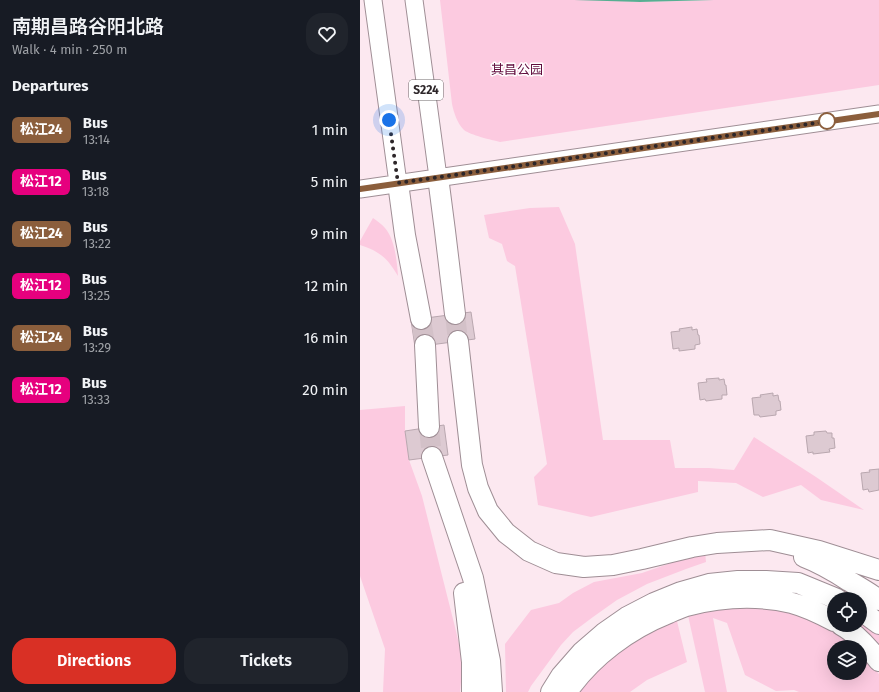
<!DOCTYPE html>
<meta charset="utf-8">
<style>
body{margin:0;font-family:"Fira Sans","Noto Sans SC",sans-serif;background:#20242c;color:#f1f3f6;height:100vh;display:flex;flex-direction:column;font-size:15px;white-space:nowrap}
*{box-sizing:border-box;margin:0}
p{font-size:13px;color:#9ea1a6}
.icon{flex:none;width:22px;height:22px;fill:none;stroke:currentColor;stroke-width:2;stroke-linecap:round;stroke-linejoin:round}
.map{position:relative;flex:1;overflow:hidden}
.panel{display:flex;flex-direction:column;background:#171b24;width:360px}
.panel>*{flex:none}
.badge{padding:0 8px;border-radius:6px;font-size:14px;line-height:26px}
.controls{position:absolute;left:467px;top:592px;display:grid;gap:8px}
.controls a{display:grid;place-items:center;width:40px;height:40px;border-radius:50%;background:#171b24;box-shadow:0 4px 16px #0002;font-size:20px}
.you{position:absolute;width:20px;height:20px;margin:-10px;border:3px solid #fff;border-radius:50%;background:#1a73e8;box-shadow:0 0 0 6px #1a73e833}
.map>.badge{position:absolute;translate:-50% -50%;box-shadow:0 0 0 2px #fff}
h2{padding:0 12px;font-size:15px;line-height:36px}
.round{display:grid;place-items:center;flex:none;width:42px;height:42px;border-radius:16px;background:#20242c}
.summary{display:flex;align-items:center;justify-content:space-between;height:68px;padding:0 12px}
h1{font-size:19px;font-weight:600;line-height:30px}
.action{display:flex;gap:8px;margin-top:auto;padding:8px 12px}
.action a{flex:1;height:46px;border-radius:16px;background:#d93025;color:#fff;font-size:16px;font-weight:600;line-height:46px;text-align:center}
.action a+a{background:#20242c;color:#f1f3f6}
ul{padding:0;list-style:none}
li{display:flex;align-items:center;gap:12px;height:52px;padding:0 12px}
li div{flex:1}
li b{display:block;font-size:15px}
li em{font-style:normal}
li .badge{min-width:44px;font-weight:700;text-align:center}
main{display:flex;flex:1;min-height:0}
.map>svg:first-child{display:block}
</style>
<main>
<section class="panel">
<div class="summary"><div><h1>南期昌路谷阳北路</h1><p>Walk · 4 min · 250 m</p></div><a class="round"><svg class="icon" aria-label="heart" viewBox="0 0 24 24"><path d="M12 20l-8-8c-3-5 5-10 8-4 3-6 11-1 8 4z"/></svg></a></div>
<h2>Departures</h2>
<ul>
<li><span class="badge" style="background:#8b5e3c;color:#fff">松江24</span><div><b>Bus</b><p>13:14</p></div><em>1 min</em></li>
<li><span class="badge" style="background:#e6007e;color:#fff">松江12</span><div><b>Bus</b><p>13:18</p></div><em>5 min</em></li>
<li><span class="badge" style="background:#8b5e3c;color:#fff">松江24</span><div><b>Bus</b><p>13:22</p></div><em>9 min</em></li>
<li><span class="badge" style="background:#e6007e;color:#fff">松江12</span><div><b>Bus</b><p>13:25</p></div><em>12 min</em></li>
<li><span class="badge" style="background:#8b5e3c;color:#fff">松江24</span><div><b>Bus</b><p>13:29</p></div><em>16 min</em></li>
<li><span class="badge" style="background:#e6007e;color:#fff">松江12</span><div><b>Bus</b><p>13:33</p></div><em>20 min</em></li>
</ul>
<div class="action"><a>Directions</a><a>Tickets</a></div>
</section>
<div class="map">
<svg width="519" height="692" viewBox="0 0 519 692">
<rect width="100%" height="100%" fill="#fce8f0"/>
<path fill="#fccae0" d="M80,0H246L280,2L354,0H519V85L140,142C132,140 110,135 104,130C97,123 94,113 92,104Z
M199,207L215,244L243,440H310L315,468H349L374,470L394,437L456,477L504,510L461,500L441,485L403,497L376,483L338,481V492L231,517L178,505L174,477L187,464L155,266L147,261L142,244L129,238L124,215L170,208Z
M13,218C17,221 22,224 25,228C35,239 37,262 38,276C27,258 21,252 0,245V241Z
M45,406V431L49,460L62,496L95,627L102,657L101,682L100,692H23L25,649L0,576V410Z
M345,551L346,562L326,569L287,584L257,600L233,617L213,632L201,645L171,686L168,692H146L145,644L171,610L199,603L213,593L234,582L282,573L308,564L329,555Z
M351,606H427L471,627L495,647H474V673H500V653L519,674V692H439L434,690L416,691L385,675L367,623L353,618L367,692H345L327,611Z
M500,616L519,630V649L499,625H500Z
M316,617L327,662L287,680L270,692H213L238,663Z"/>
<path fill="#57ae92" d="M214,0H354L280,2Z"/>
<path fill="#ddcad2" stroke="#b9a7af" d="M111,312L115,339L55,347L51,320Z
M332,327V330L337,329L338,335H339L340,344L335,345V349L319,351V348L313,349L311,332L320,331L319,329Z
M359,378V380L364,379L365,385H366L367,395H362V399L346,401L345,399L340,400L338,383L347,382L346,379Z
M413,393V396L418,395L419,401H420L421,410L416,411V415L400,417L399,415H394L392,398L401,397L400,395Z
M84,425L88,455L49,460L45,431Z
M466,431L467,433H472V438H474L475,448L469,449L470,452L453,454V452L448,453L446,436L454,435V432Z
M519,469V490L509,492L508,489L503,490L501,473L510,472L509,470Z"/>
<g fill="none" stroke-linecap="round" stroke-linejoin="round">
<path stroke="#d3c1c8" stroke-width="20" stroke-dasharray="20 10" stroke-linecap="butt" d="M95,314L98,341
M61,319L65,345
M69,427L72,457"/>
<g stroke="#9f8e95" stroke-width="19">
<path id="major" d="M13,0L38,183
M54,0L78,177
M0,189L519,114"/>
</g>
<g stroke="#9f8e95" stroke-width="22">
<path id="highway" d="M78,177L85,231L95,314
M38,183L45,235L61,319
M98,341L112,465L118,488L128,511L146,533L169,551L196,563L224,567L253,565L282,559L332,547L357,543L410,540L459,551L519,570
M65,345L69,427
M72,457L113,578L130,661L132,692
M444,557C460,563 475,572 489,581C499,587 510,593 519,600
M104,593L112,662V692
M500,610L519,624
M481,625C496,633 508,647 519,661
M191,692L201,676L222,652L244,633L267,617L294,603L321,592L349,584L378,581H406L438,583L477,599
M207,692C232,656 269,629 309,613C315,610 321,608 326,606C361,597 398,595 432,603C447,607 461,614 474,621"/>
</g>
<use href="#major" stroke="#fff" stroke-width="17"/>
<use href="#highway" stroke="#fff" stroke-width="20"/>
</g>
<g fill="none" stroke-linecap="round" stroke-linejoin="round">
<g stroke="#fff" stroke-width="9">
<path id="line" d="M0,189L519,114"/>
</g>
<use href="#line" stroke="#8b5e3c" stroke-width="6"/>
<path stroke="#2d2629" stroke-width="4" stroke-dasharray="0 7.2" d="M29,120L38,183L470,121H467"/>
</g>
<circle fill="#fff" stroke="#8b5e3c" stroke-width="2" cx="467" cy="121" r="8"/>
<g text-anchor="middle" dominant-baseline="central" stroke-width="3" stroke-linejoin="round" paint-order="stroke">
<rect fill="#fff" stroke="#6c6769" stroke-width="1" x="49" y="80" width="34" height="20" rx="3"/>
<g font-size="12" font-weight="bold" fill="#2d2629">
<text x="66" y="90">S224</text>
</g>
<g font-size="13" fill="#610d3e" stroke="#fff">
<text x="157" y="69">其昌公园</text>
</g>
</g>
</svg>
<div class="controls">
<a><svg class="icon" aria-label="locate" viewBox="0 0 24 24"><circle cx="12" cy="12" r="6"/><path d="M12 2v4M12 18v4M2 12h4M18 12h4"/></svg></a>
<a><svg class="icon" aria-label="layers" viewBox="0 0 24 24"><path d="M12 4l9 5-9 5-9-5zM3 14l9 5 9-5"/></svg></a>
</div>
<div class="you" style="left:29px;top:120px"></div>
</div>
</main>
